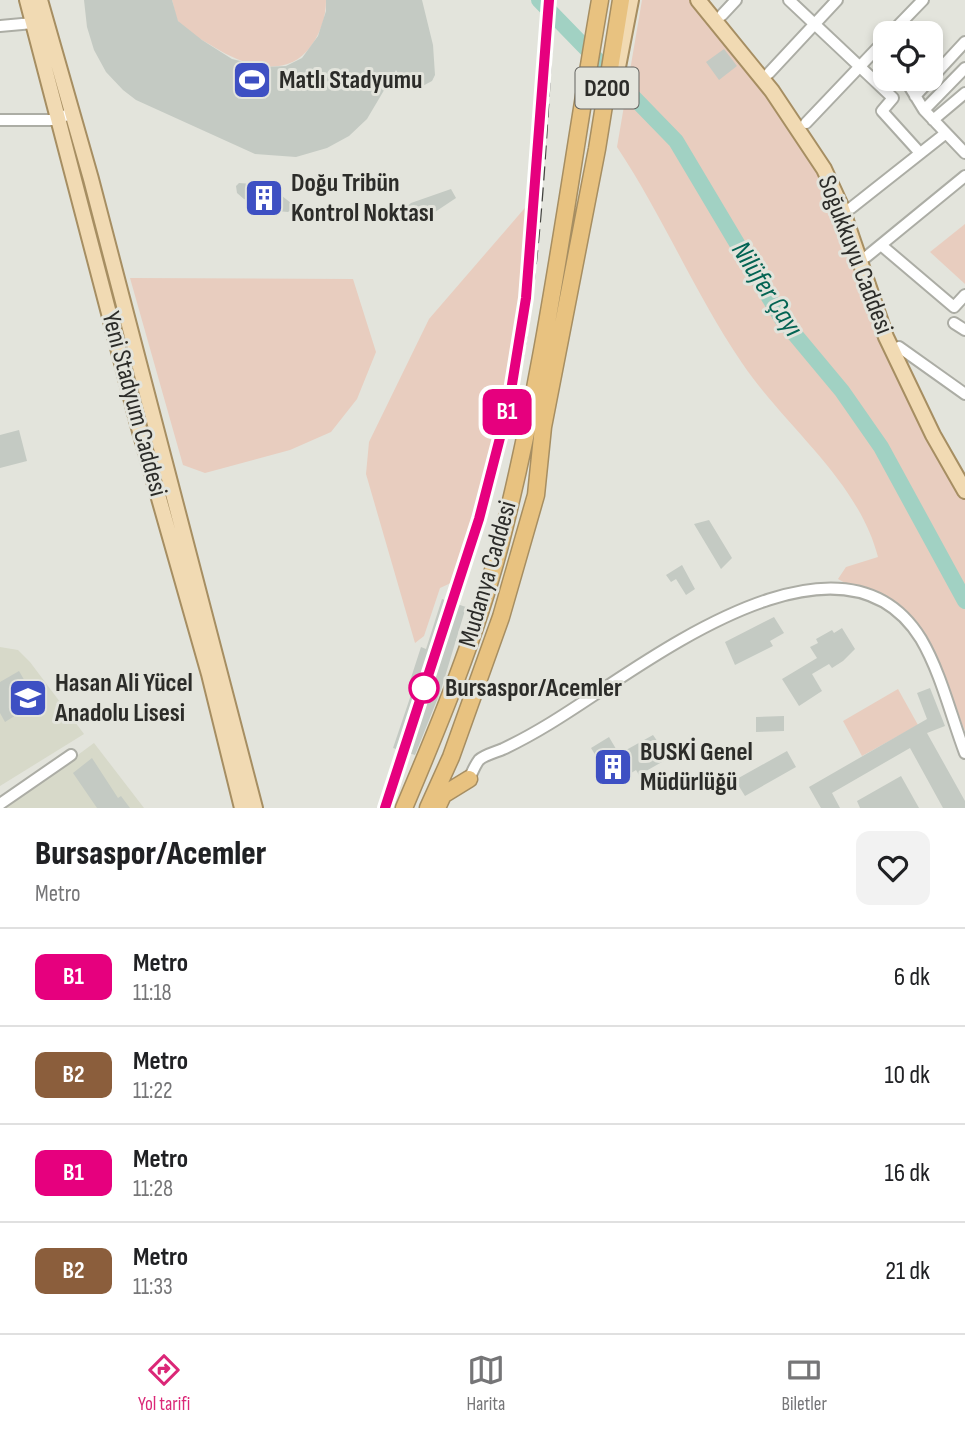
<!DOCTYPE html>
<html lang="tr">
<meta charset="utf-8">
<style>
body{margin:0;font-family:"Sofia Sans Condensed",sans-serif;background:#f2f2f2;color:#202124;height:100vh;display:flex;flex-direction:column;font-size:26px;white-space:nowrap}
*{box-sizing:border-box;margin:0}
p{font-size:23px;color:#757577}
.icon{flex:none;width:38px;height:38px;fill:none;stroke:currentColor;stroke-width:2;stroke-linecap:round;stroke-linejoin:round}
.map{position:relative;height:808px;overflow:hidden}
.side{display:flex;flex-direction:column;background:#fff;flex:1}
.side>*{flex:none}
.badge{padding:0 14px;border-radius:10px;font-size:24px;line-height:46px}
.tools{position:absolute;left:873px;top:21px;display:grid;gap:14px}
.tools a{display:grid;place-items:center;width:70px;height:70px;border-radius:14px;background:#fff;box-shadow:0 4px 10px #0003;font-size:35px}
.map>.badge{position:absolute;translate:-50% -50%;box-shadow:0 0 0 4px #fff}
.round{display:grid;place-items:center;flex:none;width:74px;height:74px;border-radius:14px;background:#f2f2f2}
.summary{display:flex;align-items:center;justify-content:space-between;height:119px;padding:0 35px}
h1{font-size:33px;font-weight:800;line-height:52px}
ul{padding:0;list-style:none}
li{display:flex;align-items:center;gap:21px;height:98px;padding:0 35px;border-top:2px solid #e0e0e0}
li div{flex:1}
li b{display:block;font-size:26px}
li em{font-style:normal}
li .badge{min-width:77px;font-weight:700;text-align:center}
.menu{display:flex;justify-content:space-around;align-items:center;height:98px;border-top:2px solid #e0e0e0;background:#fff;font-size:19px;color:#757577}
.menu a{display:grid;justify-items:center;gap:4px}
.menu .selected{color:#db2777}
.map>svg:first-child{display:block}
</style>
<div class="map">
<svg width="965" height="808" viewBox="0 0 965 808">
<rect width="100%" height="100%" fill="#e3e4dc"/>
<path fill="#d7d9c9" d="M0,647L18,650L30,662L84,734L0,786Z
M94,743L144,808H6Z"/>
<path fill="#e8cdbf" d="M172,0H326C326,17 321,32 311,46C285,82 240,64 209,44C200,39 184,30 178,21C175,16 174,6 172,0Z
M642,0H692L814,159L941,459L965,499V731C946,682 935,621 883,596C868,589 852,588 838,579L846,567L878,557C858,480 786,428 742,363C695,294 663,216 617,147Z
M530,202L517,324L493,448L453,582L440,588L424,636L415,643L366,474L369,442L429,319Z
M965,224V284L930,252Z
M130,278L353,279L376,352L357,399L331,432L290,450L205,473L183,465Z
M898,689L918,725L862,756L843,721Z"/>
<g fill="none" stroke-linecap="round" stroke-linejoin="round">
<path stroke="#a1d1c3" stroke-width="16" d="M539,0L676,141L782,319L842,391L881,447L965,601"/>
</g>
<path fill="#c4cac3" d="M84,0H172L178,21L202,40L232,59L265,67L286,66L302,58L318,36L326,11V0H422L433,45L435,75L432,81L415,90L408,89L396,70L367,119L349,136L327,148L296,157L255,154L136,100L123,90L106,72L94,50L87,27Z
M724,49L737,66L719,80L706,62Z
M239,183L252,184L282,196L291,203L292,209L288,212L277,211L244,199L237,193L236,186Z
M451,189L456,198L432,214L406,221L400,217L401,212L411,203Z
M19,430L27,461L0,468V435Z
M709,520L732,558L721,569L694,524Z
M682,565L695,589L686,595L676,579L671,582L666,575Z
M442,599L466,607L441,690L415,755L393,748L415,683L410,681L421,647L426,649Z
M774,617L784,633L770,641L773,646L735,665L725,642Z
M842,628L855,649L843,661L832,668L829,664L812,674L822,691L799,706L782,679L817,658L810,647L818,643L816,639L832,630L834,633Z
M19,671L37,702L5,722L0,713V682Z
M930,688L945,726L927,733L965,801V808H943L910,748L832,793L840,808H821L809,787L927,719L917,693Z
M784,716V731L756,732V717Z
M653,735L669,758L639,775L636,770L613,784L591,748L609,737L619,754Z
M787,751L796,767L745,796L735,780Z
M92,758L118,798L121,796L130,808H97L73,773Z
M901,776L919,808H860L857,801Z"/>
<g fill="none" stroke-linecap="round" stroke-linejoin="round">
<g stroke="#acada5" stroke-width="14">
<path id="minor" d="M789,0L893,98L882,111L920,153
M722,15L736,0
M0,26L33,23
M891,33L923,0
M769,73L837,0
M905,79L924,110L965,153
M915,96L965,42
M924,110L965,68
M0,120H58L71,112
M933,120L965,93
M806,123L886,39
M851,208L946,133
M881,245L954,307L965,295
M866,257L965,176
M954,323L965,330
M899,347L965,394
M469,779C472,773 475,765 479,760C484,755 496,752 503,749C535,734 564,715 594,695C672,644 847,519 921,639C941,673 951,716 965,753
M0,804L71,755"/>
</g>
<g stroke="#a68e62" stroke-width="18">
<path id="major" d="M27,0L139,428L209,674L242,808
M40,0L91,179L255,808
M698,0L772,91L824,169L841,206L886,337L933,435L965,491
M618,67L631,0"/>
</g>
<g stroke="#a68e62" stroke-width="19">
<path id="highway" d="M404,808C440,723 475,638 499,549C546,369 568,183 600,0
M428,808L451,757L501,617L536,495L543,427L597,149L621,0
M437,808L443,795L469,779"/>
</g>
<use href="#minor" stroke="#fff" stroke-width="10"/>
<use href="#major" stroke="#f1dab3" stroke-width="14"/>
<use href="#highway" stroke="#e8c280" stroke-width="16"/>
<path stroke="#43433f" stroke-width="2.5" stroke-dasharray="14 7" stroke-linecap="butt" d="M461,591C487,512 509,432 524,350C543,235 547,116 554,0"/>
</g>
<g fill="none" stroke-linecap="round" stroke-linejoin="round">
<g stroke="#fff" stroke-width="16">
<path id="line" d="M385,808L479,519L509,403L526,298L549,0"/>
</g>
<use href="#line" stroke="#e6007e" stroke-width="10"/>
</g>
<defs>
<g id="stadium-square" transform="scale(2.0125)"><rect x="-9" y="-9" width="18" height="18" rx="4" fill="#3e50c3" stroke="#e3e4dc"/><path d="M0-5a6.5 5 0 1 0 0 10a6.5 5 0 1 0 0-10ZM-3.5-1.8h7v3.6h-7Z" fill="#fff"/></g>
<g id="building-square" transform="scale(2.0125)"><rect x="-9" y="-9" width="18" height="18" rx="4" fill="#3e50c3" stroke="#e3e4dc"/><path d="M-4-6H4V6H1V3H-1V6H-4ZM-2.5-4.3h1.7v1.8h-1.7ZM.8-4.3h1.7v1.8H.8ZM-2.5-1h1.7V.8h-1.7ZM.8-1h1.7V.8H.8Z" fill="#fff"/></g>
<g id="school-square" transform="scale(2.0125)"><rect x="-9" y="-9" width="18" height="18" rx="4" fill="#3e50c3" stroke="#e3e4dc"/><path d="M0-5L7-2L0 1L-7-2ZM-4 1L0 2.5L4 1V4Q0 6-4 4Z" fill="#fff"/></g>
</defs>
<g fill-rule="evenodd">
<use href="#stadium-square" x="252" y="80"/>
<use href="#building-square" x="264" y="198"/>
<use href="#school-square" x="28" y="698"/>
<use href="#building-square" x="613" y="767"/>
</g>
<circle fill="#fff" stroke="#e6007e" stroke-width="3.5" cx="424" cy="688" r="14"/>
<g text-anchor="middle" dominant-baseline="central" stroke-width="6" stroke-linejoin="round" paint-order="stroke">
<rect fill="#e3e4dc" stroke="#63635f" stroke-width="2" x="575.5" y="67.5" width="63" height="41" rx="5"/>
<g font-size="24" font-weight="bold" fill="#2c2c29">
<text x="607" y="88">D200</text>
</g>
<g font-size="26" font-weight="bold" fill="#2c2c29" stroke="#e3e4dc" text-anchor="start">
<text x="279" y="80">Matlı Stadyumu</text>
<text x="291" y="183">Doğu Tribün<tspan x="291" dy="30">Kontrol Noktası</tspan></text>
<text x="55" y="683">Hasan Ali Yücel<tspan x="55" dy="30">Anadolu Lisesi</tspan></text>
<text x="640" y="752">BUSKİ Genel<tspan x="640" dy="30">Müdürlüğü</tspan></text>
</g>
<g font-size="26" fill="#2c2c29" stroke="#e3e4dc">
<text transform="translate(855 255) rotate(69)">Soğukkuyu Caddesi</text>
<text transform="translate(134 404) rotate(75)">Yeni Stadyum Caddesi</text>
<text transform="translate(488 574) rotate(-74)">Mudanya Caddesi</text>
</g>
<g font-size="26" font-weight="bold" fill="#2c2c29" stroke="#e3e4dc" text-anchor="start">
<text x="445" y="688">Bursaspor/Acemler</text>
</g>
<g font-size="28" font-style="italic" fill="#036453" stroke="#e3e4dc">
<text transform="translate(767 289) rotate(57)">Nilüfer Çayı</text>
</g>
</g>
</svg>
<div class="tools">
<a><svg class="icon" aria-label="locate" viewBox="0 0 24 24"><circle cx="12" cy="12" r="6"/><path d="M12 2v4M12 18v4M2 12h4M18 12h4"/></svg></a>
</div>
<b class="badge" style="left:507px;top:412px;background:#e6007e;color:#fff">B1</b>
</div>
<section class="side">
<div class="summary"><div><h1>Bursaspor/Acemler</h1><p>Metro</p></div><a class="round"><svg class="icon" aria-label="heart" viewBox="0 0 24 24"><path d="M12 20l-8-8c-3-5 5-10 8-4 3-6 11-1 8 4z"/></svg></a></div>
<ul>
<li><span class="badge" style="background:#e6007e;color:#fff">B1</span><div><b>Metro</b><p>11:18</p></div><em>6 dk</em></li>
<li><span class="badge" style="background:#8b5e3c;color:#fff">B2</span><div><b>Metro</b><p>11:22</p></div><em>10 dk</em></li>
<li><span class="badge" style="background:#e6007e;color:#fff">B1</span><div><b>Metro</b><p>11:28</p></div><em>16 dk</em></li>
<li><span class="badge" style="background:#8b5e3c;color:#fff">B2</span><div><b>Metro</b><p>11:33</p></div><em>21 dk</em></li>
</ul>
</section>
<nav class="menu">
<a class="selected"><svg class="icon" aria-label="directions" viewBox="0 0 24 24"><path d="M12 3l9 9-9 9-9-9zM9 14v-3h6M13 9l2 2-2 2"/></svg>Yol tarifi</a>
<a><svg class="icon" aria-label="map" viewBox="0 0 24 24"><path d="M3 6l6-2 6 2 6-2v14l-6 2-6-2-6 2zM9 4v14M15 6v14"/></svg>Harita</a>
<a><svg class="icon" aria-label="tickets" viewBox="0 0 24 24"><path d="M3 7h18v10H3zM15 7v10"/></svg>Biletler</a>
</nav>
